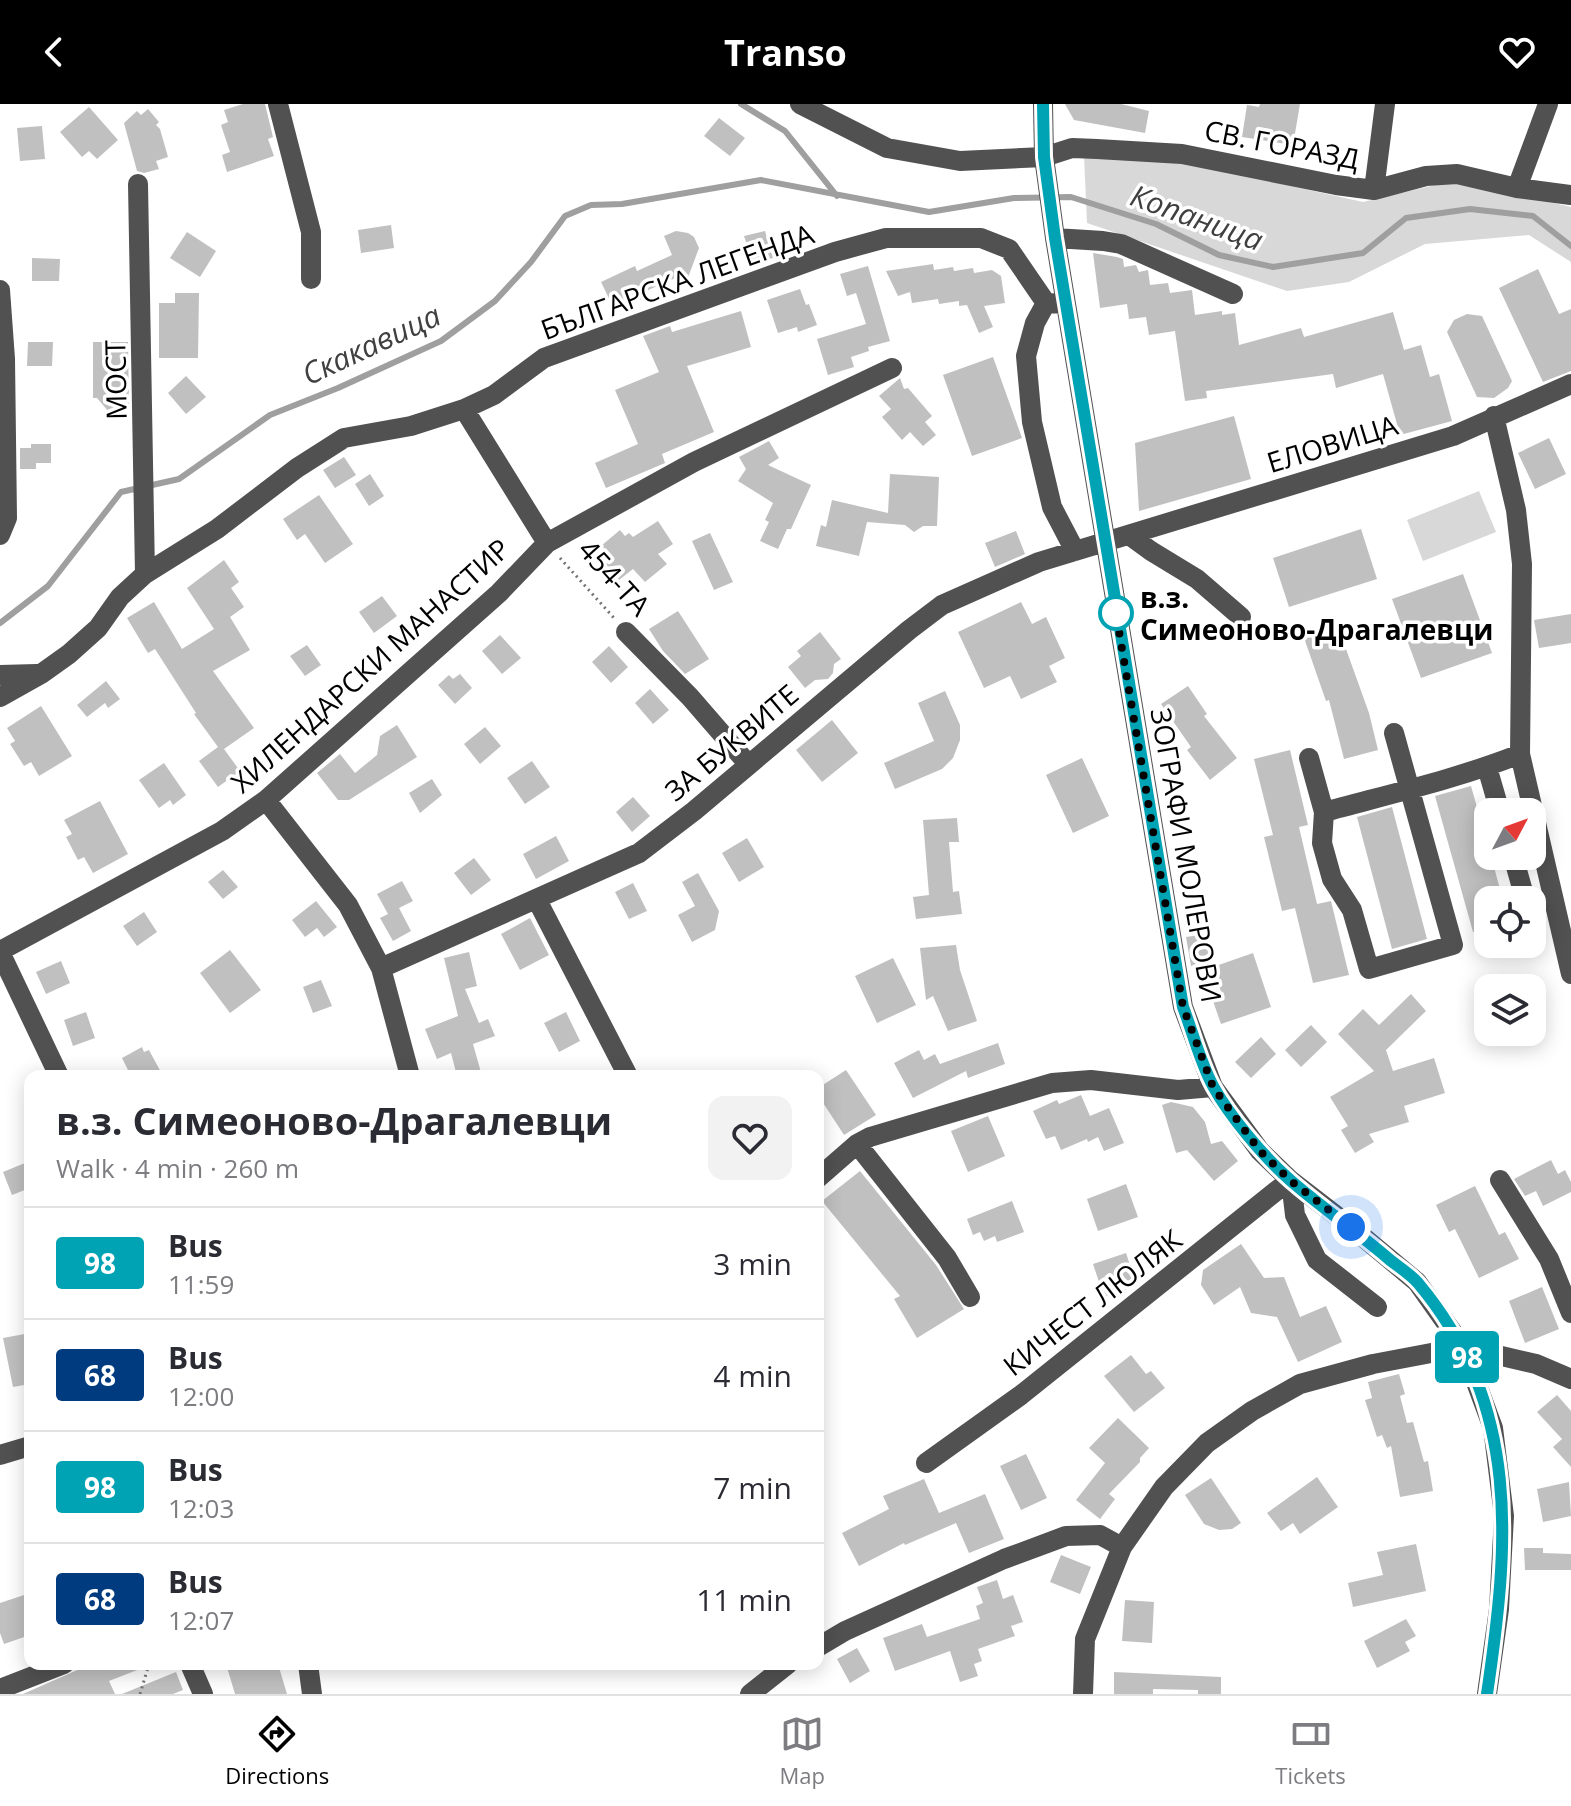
<!DOCTYPE html>
<meta charset="utf-8">
<style>
body{margin:0;font-family:"Open Sans",sans-serif;background:#f2f2f3;color:#2b2b33;height:100vh;display:flex;flex-direction:column;font-size:30px;white-space:nowrap}
*{box-sizing:border-box;margin:0}
p{font-size:26px;color:#7c7c81}
.icon{flex:none;width:44px;height:44px;fill:none;stroke:currentColor;stroke-width:2;stroke-linecap:round;stroke-linejoin:round}
.map{position:relative;flex:1;overflow:hidden}
.sheet{position:absolute;left:24px;top:966px;width:800px;height:600px;display:flex;flex-direction:column;background:#fff;border-radius:16px;box-shadow:0 4px 20px #0003}
.sheet>*{flex:none}
.badge{padding:0 16px;border-radius:6px;font-size:28px;line-height:52px}
.needle{width:52px;rotate:49deg}
.tools{position:absolute;left:1474px;top:694px;display:grid;gap:16px}
.tools a{display:grid;place-items:center;width:72px;height:72px;border-radius:16px;background:#fff;box-shadow:0 4px 20px #0003;font-size:40px}
.you{position:absolute;width:40px;height:40px;margin:-20px;border:6px solid #fff;border-radius:50%;background:#1a73e8;box-shadow:0 0 0 12px #1a73e833}
.map>.badge{position:absolute;translate:-50% -50%;box-shadow:0 0 0 4px #fff}
.round{display:grid;place-items:center;flex:none;width:84px;height:84px;border-radius:16px;background:#f2f2f3}
.summary{display:flex;align-items:center;justify-content:space-between;height:136px;padding:0 32px}
h1{font-size:38px;font-weight:700;line-height:60px}
ul{padding:0;list-style:none}
li{display:flex;align-items:center;gap:24px;height:112px;padding:0 32px;border-top:2px solid #e1e1e2}
li div{flex:1}
li b{display:block;font-size:30px}
li em{font-style:normal}
li .badge{min-width:88px;font-weight:700;text-align:center}
header{display:flex;justify-content:space-between;align-items:center;height:104px;padding:0 32px;background:#000;color:#fff;font-size:36px;font-weight:700}
.tab-bar{display:flex;justify-content:space-around;align-items:center;height:112px;border-top:2px solid #e1e1e2;background:#fff;font-size:22px;color:#7c7c81}
.tab-bar a{display:grid;justify-items:center;gap:4px}
.tab-bar .current{color:#000}
.map>svg:first-child{display:block}
</style>
<header><svg class="icon" aria-label="back" viewBox="0 0 24 24"><path d="M15 5l-7 7 7 7"/></svg>Transo<svg class="icon" aria-label="heart" viewBox="0 0 24 24"><path d="M12 20l-8-8c-3-5 5-10 8-4 3-6 11-1 8 4z"/></svg></header>
<div class="map">
<svg width="1571" height="1590" viewBox="0 0 1571 1590">
<rect width="100%" height="100%" fill="#fff"/>
<path fill="#d8d8d8" d="M1084,52L1178,57L1363,98L1457,76L1571,103V158L1529,131L1425,140L1349,178L1287,187L1087,119Z
M1479,387L1496,428L1423,457L1407,416Z"/>
<g fill="none" stroke-linecap="round" stroke-linejoin="round">
<path stroke="#9f9f9f" stroke-width="6" d="M741,0L785,27L837,92
M0,519L48,482L121,388L179,375L270,311L338,284L441,237L495,197L531,158L565,112L591,101L622,100L761,76L929,108L1014,94L1071,93L1156,120L1219,151L1273,163L1363,149L1406,114L1470,105L1533,112L1571,142"/>
</g>
<path fill="#c0c0c0" d="M243,0H265L273,33L268,35L274,52L227,68L222,51L230,48L221,21L228,18L224,6Z
M1065,0H1121L1149,7L1145,29L1074,16Z
M1260,0H1300L1293,41L1242,33L1247,1L1259,3Z
M89,3L118,36L97,55L89,47L82,53L60,28Z
M148,5L159,18L156,21L160,25L168,53L156,57L159,65L144,69L137,67L124,19L137,7L141,11Z
M719,14L745,34L730,52L704,32Z
M42,22L45,55L20,57L17,24Z
M391,121L394,144L361,149L358,126Z
M676,127L688,129L694,133L699,144L686,179L682,171L646,187L649,192L615,207L601,178L635,162L637,167L672,151L664,132Z
M765,127L773,154L753,159L744,132Z
M187,128L216,147L200,173L170,154Z
M1093,149L1117,153L1123,155L1124,163L1136,161L1139,168L1148,166L1150,181L1168,179L1170,189L1192,186L1195,211L1222,207V211L1235,209L1239,241L1301,224L1304,233L1393,208L1404,246L1421,241L1430,273L1439,270L1452,317L1400,331L1383,270L1336,284L1333,270L1206,287L1207,294L1185,297L1175,227L1149,231L1146,213L1129,215L1127,200L1100,204Z
M32,154L60,155L59,177H32Z
M933,160L934,166L953,163L954,167L973,164L974,169L992,166L1001,172L1005,199L984,202L993,223L979,229L967,201L959,202V197L939,200L938,195L912,199L910,188L898,192L886,167Z
M868,162L890,237L868,243L869,247L851,253L854,263L828,271L817,235L866,220L856,189L847,192L840,170Z
M1538,165L1559,210L1571,205V267L1543,278L1499,184Z
M800,185L806,201L809,200L817,221L798,228L797,223L778,229L767,196Z
M175,189H199L198,254H159V199H175Z
M741,207L751,243L687,262L714,328L662,350L665,359L606,384L595,359L638,340L615,286L659,268L643,232L670,222L672,228Z
M1467,210L1482,212L1512,277L1508,284L1494,294L1477,293L1447,228L1454,216Z
M28,238H53L52,262H27Z
M93,238H128L129,301L122,308H109L97,294H93Z
M993,253L1022,334L972,352L943,271Z
M186,272L206,293L186,310L168,289Z
M900,274L904,285L908,284L932,312L925,318L936,331L923,342L910,328L902,336L882,313L891,305L879,292Z
M1234,312L1251,375L1139,407L1135,339Z
M1549,334L1566,370L1535,385L1518,349Z
M769,337L779,354L768,361L811,381L791,425H787L778,445L760,437L769,418L765,416L773,399L738,377L746,365L739,353Z
M31,340H51V359H36V365H20V344H31Z
M344,353L356,371L335,384L323,366Z
M370,370L384,392L369,402L355,380Z
M890,370L939,373L937,422H923L914,428L905,421L867,418L859,452L816,442L821,421L826,423L832,396L888,409Z
M319,391L353,440L325,459L305,430L297,436L283,415Z
M658,417L673,440L658,450L667,460L645,478L633,465L619,476L595,447L620,426L625,432L629,429L633,433Z
M1361,425L1377,475L1289,503L1273,454Z
M1016,427L1025,450L995,463L985,439Z
M710,429L733,478L714,486L692,437Z
M224,456L239,478L231,484L244,503L230,513L250,546L213,567L254,624L224,645L240,667L218,683L199,657L218,643L194,610L196,609L155,545L148,549L127,514L154,498L182,545L214,525L187,484Z
M1463,470L1492,549L1421,574L1392,495Z
M382,492L397,512L374,529L359,508Z
M1021,498L1032,520L1046,513L1065,554L1049,562L1057,578L1021,595L1010,572L984,584L958,528Z
M678,507L709,555L685,570L663,547L649,525Z
M1571,510V539L1539,544L1534,516Z
M1337,520L1369,609L1378,646L1344,655L1329,596L1326,597L1303,531Z
M820,528L841,555L834,560L833,569L828,575L815,576L805,584L788,563L801,552L797,547Z
M500,531L521,554L502,570L482,547Z
M307,541L321,561L305,572L290,552Z
M609,542L628,563L611,579L592,558Z
M460,570L472,584L455,600L438,581L449,571L453,575Z
M106,577L120,595L108,604L105,599L87,613L77,601Z
M1188,582L1207,610L1204,612L1237,654L1210,676L1187,646L1191,643L1161,600Z
M650,585L669,606L653,620L635,599Z
M945,587L960,621V636L953,654L942,665L895,685L884,659L934,637L918,599Z
M41,602L72,652L39,672L31,658L24,662L10,640L15,637L7,624Z
M832,616L858,649L822,678L796,646Z
M397,621L417,653L349,696H338L317,669L340,650L355,669L377,651L380,632Z
M485,623L501,642L480,660L464,640Z
M1290,646L1308,721L1299,723L1317,800L1331,797L1349,871L1313,879L1295,804L1282,807L1264,733L1273,731L1254,655Z
M1082,654L1109,712L1073,729L1046,671Z
M532,657L550,683L525,700L507,674Z
M164,659L186,691L173,701L170,696L159,704L139,676Z
M432,675L442,691L420,709L409,689Z
M1471,682L1488,742V752H1491L1503,796H1488V824L1473,828L1435,692Z
M633,693L650,712L632,728L616,708Z
M100,697L128,750L93,769L84,753L78,756L66,733L72,730L64,716Z
M1392,703L1427,835L1392,845L1357,713Z
M957,714L959,738H949L953,788L959,787L962,810L916,815L913,793L929,791L923,716Z
M556,732L569,757L536,775L523,750Z
M747,734L764,763L739,778L722,749Z
M474,754L491,776L471,791L454,769Z
M223,766L238,783L223,795L208,778Z
M698,769L719,807L715,826L692,838L678,811L695,802L682,778Z
M402,777L413,797L399,804L411,827L393,837L380,814L388,810L377,790Z
M633,779L647,807L629,815L615,788Z
M316,797L337,823L324,833L317,824L305,833L292,816Z
M144,808L157,828L137,842L123,822Z
M530,814L549,851L520,866L501,830Z
M1207,830L1212,858L1191,862L1186,833Z
M956,841L960,866L977,917L948,927L933,892L926,896L920,844Z
M230,846L261,886L230,909L200,869Z
M469,848L477,882L465,885L479,919L488,915L495,932L473,940L482,972H457L451,949L437,955L425,925L458,912L444,854Z
M1253,849L1271,903L1221,920L1213,897L1223,894L1213,863Z
M893,854L916,901L877,919L855,872Z
M61,857L70,879L46,890L36,868Z
M321,876L332,902L313,909L303,883Z
M1411,890L1426,907L1386,946L1393,967L1434,954L1445,989L1404,1002L1409,1018L1369,1030L1374,1038L1355,1049L1341,1026L1348,1022L1330,993L1374,967L1338,930L1363,905L1379,921Z
M86,908L95,934L73,942L64,916Z
M566,908L580,937L559,948L544,919Z
M1311,921L1327,938L1301,963L1285,946Z
M1261,933L1276,950L1251,974L1235,958Z
M998,939L1005,960L968,974L966,967L913,994L894,959L919,946L924,956L935,950L940,960Z
M142,943L144,948L149,946L163,972H131L122,954Z
M846,966L876,1011L844,1031L818,991V984Z
M1081,991L1090,1012L1109,1004L1124,1039L1104,1047L1098,1033L1088,1038L1087,1035L1061,1046L1055,1032L1046,1035L1033,1007L1057,996L1059,1000Z
M1171,998L1193,1003L1205,1018L1211,1040L1222,1037L1238,1057L1214,1077L1187,1046L1176,1049L1162,1001Z
M988,1012L1005,1052L968,1068L951,1027Z
M1551,1056L1558,1070L1565,1066L1571,1078V1088L1543,1102L1536,1087L1525,1092L1514,1075Z
M25,1059L30,1072V1084L12,1091L3,1068Z
M860,1067L936,1161L964,1205L917,1234L894,1195L900,1192L822,1097Z
M1126,1080L1138,1113L1098,1127L1087,1095Z
M1475,1082L1499,1131L1505,1128L1519,1155L1479,1174L1455,1125L1449,1128L1436,1101Z
M1012,1097L1024,1128L997,1138L995,1132L984,1137L980,1128L973,1131L967,1115Z
M1241,1140L1264,1174L1284,1173L1300,1213L1326,1202L1342,1238L1298,1258L1277,1213L1251,1209L1240,1183L1214,1201L1201,1181L1203,1166Z
M1126,1149L1137,1182L1104,1193L1093,1160Z
M1542,1183L1559,1225L1525,1239L1509,1197Z
M30,1229V1280L13,1283L3,1234Z
M1131,1251L1146,1270L1151,1267L1165,1284L1134,1308L1104,1272Z
M1399,1270L1405,1290L1400,1292L1407,1319L1413,1318L1424,1358L1428,1357L1433,1387L1400,1393L1391,1342L1387,1344L1382,1331L1377,1333L1365,1296L1372,1294L1368,1278Z
M1557,1291L1571,1307V1363L1553,1343L1562,1335L1537,1308Z
M1118,1314L1149,1344L1140,1354V1358L1109,1390L1115,1395L1100,1415L1076,1396L1105,1359L1089,1344Z
M1026,1350L1047,1394L1021,1406L1000,1362Z
M1317,1373L1338,1403L1300,1430L1293,1419L1281,1427L1267,1409Z
M1211,1374L1241,1419L1232,1425L1219,1426L1204,1420L1185,1391Z
M924,1375L939,1409L985,1390L1004,1435L969,1449L956,1419L905,1441L904,1439L859,1462L842,1429L889,1405L883,1392Z
M1569,1378L1571,1412L1543,1418L1537,1385Z
M1416,1440L1426,1487L1353,1503L1348,1479L1383,1471L1377,1448Z
M1524,1444H1543V1449L1571,1450V1466H1525Z
M1061,1451L1091,1463L1080,1490L1050,1478Z
M997,1476L1003,1495L1013,1491L1023,1518L1011,1522L1015,1532L978,1545L982,1557L974,1560L978,1572L960,1578L950,1547L895,1567L883,1534L922,1520L927,1533L980,1515L976,1502L983,1499L977,1483Z
M30,1489V1531L4,1540L0,1529V1499Z
M1125,1496L1154,1498L1152,1539L1122,1537Z
M1406,1515L1416,1532L1405,1538L1410,1547L1377,1564L1364,1537Z
M857,1544L870,1567L850,1579L837,1555Z
M91,1560L150,1561L109,1577L115,1590H23Z
M226,1560H278L287,1590H235Z
M176,1568L183,1586L173,1590H122Z
M1114,1568L1221,1573V1590H1198V1586L1153,1585V1590H1114Z"/>
<g fill="none" stroke-linecap="round" stroke-linejoin="round">
<path stroke="#737373" stroke-width="3" stroke-dasharray="2 4" stroke-linecap="butt" d="M560,454L614,514
M140,1590L149,1560"/>
<path stroke="#515151" stroke-width="20" d="M278,0L311,128V175
M800,0L887,44L960,57L1044,53L1072,44L1097,45L1182,50L1336,81L1374,86L1426,72L1457,70L1517,84L1571,91
M1043,0L1044,53L1055,134L1183,903L1213,983L1260,1047L1290,1076L1351,1123L1417,1178L1463,1243L1493,1324L1504,1412L1499,1505L1487,1590
M138,80L145,470
M1517,84L1548,0
M1374,86L1385,0
M1055,134L1103,137L1121,140L1233,190
M0,186L5,255L7,414L0,431
M1046,199L1035,219L1026,252L1032,318L1052,403L1075,447
M464,305L547,439
M1494,312L1516,406L1522,460L1520,650L1571,870
M1129,431L1151,447L1197,475L1241,513
M626,528L690,593L749,661
M0,571L37,570
M0,593L41,570L69,550L98,524L120,493L145,470L217,425L297,364L344,334L411,322L464,305L494,291L544,254L835,148L886,134H981L1009,145L1046,199L1066,200
M1394,629L1453,841L1369,865L1352,806L1332,775L1322,739L1324,708C1390,690 1457,675 1520,650
M1309,654L1324,708
M1487,663L1500,708
M266,696L348,801L381,864L410,972
M1513,752L1524,791
M537,796L628,972
M0,847L222,727L266,696L499,489L547,439L694,358L892,264
M0,848L59,972
M381,864L639,749L694,707L909,526L942,501L1039,458L1453,332L1571,280
M857,1040L947,1154L970,1193
M818,1074L857,1040L870,1033L1052,979L1091,976L1178,986L1213,983
M1500,1076L1549,1155L1571,1209
M1291,1077L1295,1111L1317,1156L1377,1203
M0,1351L30,1342
M926,1359L1021,1291L1290,1076
M818,1543L845,1527L1004,1455L1066,1432L1100,1431L1122,1443
M190,1560L203,1590
M308,1560L312,1590
M0,1585L64,1560
M750,1590L788,1560
M1083,1590L1085,1535L1122,1443L1164,1383L1207,1339L1252,1307L1300,1280L1373,1260L1463,1243L1536,1260L1571,1275"/>
</g>
<g fill="none" stroke-linecap="round" stroke-linejoin="round">
<g stroke="#fff" stroke-width="18">
<path id="line" d="M1043,0L1044,53L1055,134L1183,903C1193,929 1200,958 1213,982C1230,1013 1264,1053 1290,1076C1322,1104 1358,1128 1390,1156C1399,1163 1410,1170 1418,1179C1522,1303 1509,1441 1487,1590"/>
</g>
<use href="#line" stroke="#00a3b4" stroke-width="12"/>
<path stroke="#000" stroke-width="8" stroke-dasharray="0 14.4" d="M1116,509L1114,498L1183,903L1203,956L1213,983L1260,1047L1291,1077L1351,1123"/>
</g>
<circle fill="#fff" stroke="#00a3b4" stroke-width="4" cx="1116" cy="509" r="16"/>
<g text-anchor="middle" dominant-baseline="central" stroke-width="7" stroke-linejoin="round" paint-order="stroke">
<g font-size="28" fill="#000" stroke="#fff">
<text transform="translate(1282 40) rotate(11)">СВ. ГОРАЗД</text>
<text transform="translate(677 177) rotate(-20)">БЪЛГАРСКА ЛЕГЕНДА</text>
<text transform="translate(115 276) rotate(-91)">МОСТ</text>
<text transform="translate(1332 339) rotate(-17)">ЕЛОВИЦА</text>
<text transform="translate(615 473) rotate(48)">454-ТА</text>
<text transform="translate(370 561) rotate(-42)">ХИЛЕНДАРСКИ МАНАСТИР</text>
<text transform="translate(731 638) rotate(-40)">ЗА БУКВИТЕ</text>
<text transform="translate(1187 751) rotate(80)">ЗОГРАФИ МОЛЕРОВИ</text>
<text transform="translate(1092 1198) rotate(-38)">КИЧЕСТ ЛЮЛЯК</text>
</g>
<g font-size="28" font-weight="bold" fill="#000" stroke="#fff" text-anchor="start">
<text x="1140" y="493">в.з.<tspan x="1140" dy="32">Симеоново-Драгалевци</tspan></text>
</g>
<g font-size="30" font-style="italic" fill="#404040" stroke="#fff">
<text transform="translate(1197 113) rotate(20)">Копаница</text>
<text transform="translate(371 240) rotate(-25)">Скакавица</text>
</g>
</g>
</svg>
<div class="tools">
<a><svg class="needle" viewBox="-14 -14 28 28"><path d="M0-13l5 13h-10z" fill="#e53935"/><path d="M0 13l5-13h-10z" fill="#7c7c81"/></svg></a>
<a><svg class="icon" aria-label="locate" viewBox="0 0 24 24"><circle cx="12" cy="12" r="6"/><path d="M12 2v4M12 18v4M2 12h4M18 12h4"/></svg></a>
<a><svg class="icon" aria-label="layers" viewBox="0 0 24 24"><path d="M12 4l9 5-9 5-9-5zM3 14l9 5 9-5"/></svg></a>
</div>
<div class="you" style="left:1351px;top:1123px"></div>
<b class="badge" style="left:1467px;top:1253px;background:#00a3b4;color:#fff">98</b>
<section class="sheet">
<div class="summary"><div><h1>в.з. Симеоново-Драгалевци</h1><p>Walk · 4 min · 260 m</p></div><a class="round"><svg class="icon" aria-label="heart" viewBox="0 0 24 24"><path d="M12 20l-8-8c-3-5 5-10 8-4 3-6 11-1 8 4z"/></svg></a></div>
<ul>
<li><span class="badge" style="background:#00a3b4;color:#fff">98</span><div><b>Bus</b><p>11:59</p></div><em>3 min</em></li>
<li><span class="badge" style="background:#003b80;color:#fff">68</span><div><b>Bus</b><p>12:00</p></div><em>4 min</em></li>
<li><span class="badge" style="background:#00a3b4;color:#fff">98</span><div><b>Bus</b><p>12:03</p></div><em>7 min</em></li>
<li><span class="badge" style="background:#003b80;color:#fff">68</span><div><b>Bus</b><p>12:07</p></div><em>11 min</em></li>
</ul>
</section>
</div>
<nav class="tab-bar">
<a class="current"><svg class="icon" aria-label="directions" viewBox="0 0 24 24"><path d="M12 3l9 9-9 9-9-9zM9 14v-3h6M13 9l2 2-2 2"/></svg>Directions</a>
<a><svg class="icon" aria-label="map" viewBox="0 0 24 24"><path d="M3 6l6-2 6 2 6-2v14l-6 2-6-2-6 2zM9 4v14M15 6v14"/></svg>Map</a>
<a><svg class="icon" aria-label="tickets" viewBox="0 0 24 24"><path d="M3 7h18v10H3zM15 7v10"/></svg>Tickets</a>
</nav>
